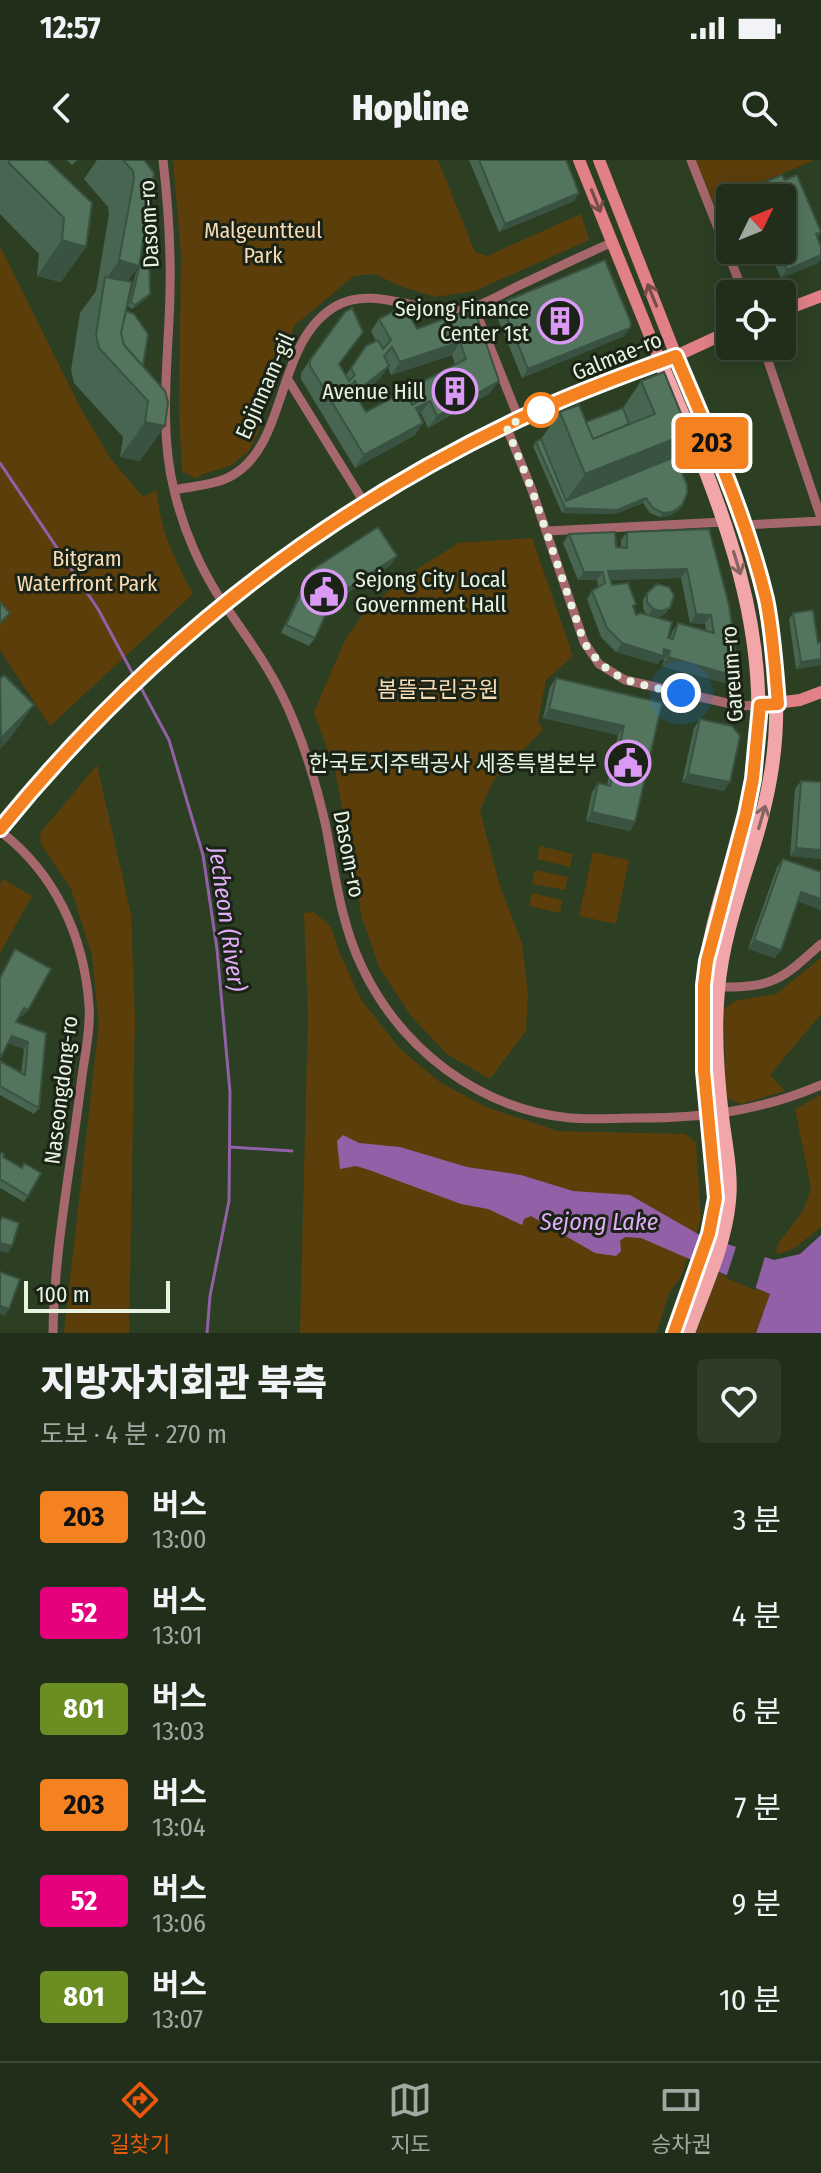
<!DOCTYPE html>
<html lang="ko">
<meta charset="utf-8">
<style>
body{margin:0;font-family:"Fira Sans Condensed","Noto Sans KR",sans-serif;background:#2d3b27;color:#f1f3f6;height:100vh;display:flex;flex-direction:column;font-size:30px;white-space:nowrap}
*{box-sizing:border-box;margin:0}
p{font-size:26px;color:#a2a9a2}
.icon{flex:none;width:44px;height:44px;fill:none;stroke:currentColor;stroke-width:2;stroke-linecap:round;stroke-linejoin:round}
.map{position:relative;height:1173px;overflow:hidden}
.sheet{display:flex;flex-direction:column;background:#212f1a;flex:1}
.sheet>*{flex:none}
.badge{padding:0 16px;border-radius:6px;font-size:28px;line-height:52px}
.needle{width:52px;rotate:47deg}
.fabs{position:absolute;left:716px;top:24px;display:grid;gap:16px}
.fabs a{display:grid;place-items:center;width:80px;height:80px;border-radius:8px;background:#212f1a;box-shadow:0 4px 20px #0003,0 0 0 2px #3e4a39;font-size:40px}
.scale{position:absolute;left:24px;bottom:20px;width:146px;box-sizing:border-box;padding-left:8px;border:4px solid #e8f3e2;border-top:0;font-size:22px;line-height:28px;white-space:nowrap;color:#e8f3e2;-webkit-text-stroke:6px #1a2316;paint-order:stroke}
.you{position:absolute;width:40px;height:40px;margin:-20px;border:6px solid #fff;border-radius:50%;background:#1a73e8;box-shadow:0 0 0 12px #1a73e833}
.map>.badge{position:absolute;translate:-50% -50%;box-shadow:0 0 0 4px #fff}
.round{display:grid;place-items:center;flex:none;width:84px;height:84px;border-radius:8px;background:#2d3b27}
.summary{display:flex;align-items:center;justify-content:space-between;height:136px;padding:0 40px}
h1{font-size:38px;font-weight:800;line-height:60px}
ul{padding:0;list-style:none}
li{display:flex;align-items:center;gap:24px;height:96px;padding:0 40px}
li div{flex:1}
li b{display:block;font-size:30px}
li em{font-style:normal}
li .badge{min-width:88px;font-weight:700;text-align:center}
.status{display:flex;justify-content:space-between;align-items:center;height:56px;padding:0 40px;background:#212f1a;direction:ltr}
.status svg{height:22px;fill:currentColor}
header{display:flex;justify-content:space-between;align-items:center;height:104px;padding:0 40px;background:#212f1a;font-size:36px;font-weight:800}
.tabs{display:flex;justify-content:space-around;align-items:center;height:112px;border-top:2px solid #3e4a39;background:#212f1a;font-size:22px;color:#a2a9a2}
.tabs a{display:grid;justify-items:center;gap:4px}
.tabs .on{color:#ea580c}
.map>svg:first-child{display:block}
</style>
<div class="status"><b>12:57</b><svg viewBox="0 0 49 12"><path d="M0 12V9h3v3zM5 12V6h3v6zM10 12V3h3v9zM15 12V0h3v12zM26 1h20v11H26zM47 4h2v5h-2z"/></svg></div>
<header><svg class="icon" aria-label="back" viewBox="0 0 24 24"><path d="M15 5l-7 7 7 7"/></svg>Hopline<svg class="icon" aria-label="search" viewBox="0 0 24 24"><circle cx="10" cy="10" r="6"/><path d="M15 15l6 6"/></svg></header>
<div class="map">
<svg width="821" height="1173" viewBox="0 0 821 1173">
<rect width="100%" height="100%" fill="#2c3f23"/>
<path fill="#5c3e0b" d="M173,0H438L475,92L487,96L581,54L589,80L475,131L435,137L403,127L374,114L354,116L295,165L272,218L258,272L249,291L230,306L200,315L196,319L182,311L179,250L181,93Z
M696,0H815L713,42Z
M0,86L80,247L110,298L143,337L157,330C159,368 175,401 193,434L50,566L0,490Z
M532,378L573,496L546,520L538,561L543,570L494,619L480,651L499,723L522,784L528,833L526,871L490,919L447,894L411,856L379,807L362,758L335,610L314,552L345,480L368,447L413,412L458,383Z
M97,605L131,754L135,858L129,1173H64L99,863L92,795L71,729L41,684L40,673Z
M540,686L573,694L570,707L537,699Z
M593,692L629,700L616,764L579,756Z
M535,710L568,717L565,730L532,724Z
M3,719L32,736L0,793V725Z
M532,733L562,740L560,753L529,746Z
M314,752L331,767L338,789L360,838L399,888L441,923L486,947L558,971L685,974L696,982L701,1059L681,1117L670,1131L656,1173H300L308,855L304,753Z
M821,798V854L770,915L785,931L741,944L726,937L724,849L735,841L776,834Z
M821,935V1067L795,1088L779,1094L776,1092L779,1082L803,1051L811,1028L795,949Z
M719,1113L770,1134L756,1173H696Z"/>
<path fill="#9260a6" d="M343,975L359,983L400,987L467,1007L521,1015L573,1031L630,1035L698,1074L774,1100L800,1094L821,1075V1173H756L770,1134L641,1078L625,1077L620,1081L621,1091L616,1096L595,1093L531,1056L524,1059L522,1065L488,1049L461,1044L369,1010L356,1006L340,1009L337,981Z"/>
<path fill="#2c3f23" d="M737,1084L766,1093L755,1130L726,1118Z"/>
<g fill="none" stroke-linecap="round" stroke-linejoin="round">
<path stroke="#9260a6" stroke-width="3" d="M0,303L98,449L134,516
M140,526L169,580L203,695L217,789L230,932L229,1041L210,1136L207,1173
M230,987L292,991"/>
<path stroke="#a6686c" stroke-width="9" d="M163,0C168,43 171,87 170,131C169,196 158,266 174,330C183,369 201,411 224,444C251,483 276,516 294,562C308,596 318,631 326,667C335,714 341,764 362,807C401,889 479,949 570,958C593,960 616,958 639,958C705,958 760,951 821,925
M691,0L744,134
M474,147L519,259
M763,186L821,358
M287,218L365,344
M506,266L532,330L584,482L599,504L625,520L740,546L760,545
M174,330C193,326 216,325 233,315C289,282 275,181 336,146C373,125 417,153 456,150C478,149 498,136 518,126C550,111 581,96 613,82
M744,365L821,361
M547,371L724,362
M0,671C55,713 84,776 89,845C91,870 84,898 81,924C71,1006 54,1090 53,1173
M718,827C773,828 781,820 821,784"/>
<path stroke="#e28088" stroke-width="12" d="M579,0L660,201
M599,0L676,196L730,171
M782,151L821,136
M760,545L800,540L821,532"/>
<path stroke="#f2a6aa" stroke-width="14" d="M660,201C717,335 779,473 752,622C740,690 707,758 704,828C702,871 704,913 709,955C712,983 719,1013 716,1040C711,1085 689,1130 674,1173
M0,669C144,492 312,358 518,259C569,235 623,216 676,196C733,329 797,470 770,619C758,690 724,757 718,830C714,872 717,914 722,956C725,983 732,1013 729,1041C725,1086 703,1131 688,1173"/>
</g>
<path fill="#476551" fill-rule="evenodd" d="M0,0H47L92,43L61,122L37,116L39,94L0,54Z
M67,0H77L72,5Z
M97,0H144L128,122L126,151L143,206L165,231L140,301L120,297L123,277L74,223L71,210L80,153L96,131L109,54L108,47L84,19Z
M469,0H566L579,33L574,41L499,72Z
M785,20L821,72L817,78L818,103L781,118L771,96L776,90H782V38H736L739,33Z
M750,90H772L753,98Z
M149,91L147,138L132,149L128,146L136,112Z
M501,143L624,176L522,218L495,152Z
M468,150L490,233L428,268L421,253L419,254L415,275L355,308L301,219V213L310,200L339,204L346,215L366,186L376,181L371,171L379,159L417,169ZM452,195L455,205L418,224L409,236L413,244L412,245L366,252L357,237L380,218L388,207L391,215Z
M641,221L674,293L682,345L679,350L669,356L660,357L650,353L643,343L614,354L562,353L533,286L536,282L541,279L560,252L586,262L623,248Z
M709,369L738,511L732,519H728L725,523L662,506L664,500L661,499L657,504L616,492L601,477L587,439L592,431L598,427L597,420H578L563,383L569,374L616,387L621,388V380L627,372ZM681,418L690,463L705,464L706,471L678,463L672,472L670,479L668,478L658,457L665,454L670,448L647,433L643,440V449L647,455H636L634,447L612,425L610,420Z
M391,405L330,444L315,478L309,486L281,473L306,419L312,410Z
M793,453L818,483L821,482V505L796,509L789,459Z
M556,518L662,543L635,662L630,671L586,661L592,632L598,623L607,625L618,575L543,558L550,527Z
M700,559L724,631L682,622L694,568Z
M801,621L821,622V699L790,696L795,629Z
M783,699L821,712V750L798,741L775,798L748,789L777,707Z
M15,789L23,856L20,855L16,862L46,873L39,948L34,954L0,935V901L21,913L24,889L8,883L0,898V816Z
M0,992L28,1036L24,1042L0,1028Z"/>
<path fill="#3a5242" d="M579,33L574,41L499,72L505,64Z
M62,80L86,87L61,122L37,116Z
M759,90H772L753,98Z
M821,95V99L818,103L781,118L787,110Z
M119,100L139,106L114,141L104,122Z
M150,134L147,138L132,149L135,145Z
M630,168L624,176L522,218L528,209Z
M460,182L452,195L391,215L400,202Z
M389,206L380,218L353,239H350L358,227Z
M499,221L490,233L428,268L437,256Z
M430,241L421,253L407,261L416,248Z
M145,262L165,266L140,301L120,297Z
M423,263L415,275L355,308L364,295Z
M689,273L667,304L563,345L585,314Z
M646,338L643,343L614,354L562,353L565,348Z
M682,345L679,350L669,356L660,357L663,353Z
M397,396L391,405L327,446L333,438Z
M687,409L681,418L604,420L608,411Z
M584,412H603L597,420H578Z
M670,448L665,454L657,458L648,456L653,449Z
M696,454L711,455L705,464L690,463Z
M622,483L664,489L670,491L664,500L661,499L657,504L616,492Z
M668,497L731,510L738,511L732,519H728L725,523L662,506Z
M821,499V505L796,509L801,502Z
M34,545L9,580L0,589L1,578Z
M549,549L624,566L618,575L543,558Z
M688,614L730,622L724,631L682,622Z
M592,652L635,662L630,671L586,661Z
M796,688L821,690V699L790,696Z
M801,732L821,739V750L795,740Z
M754,780L781,790L775,798L748,789Z
M24,848L28,850L23,856L19,855Z
M12,876L28,882L24,889L8,883Z
M0,1083L12,1086L8,1093L0,1091Z
M0,1146L9,1149L5,1156L0,1154Z"/>
<path fill="#53755e" stroke="#3a5242" stroke-width="2" fill-rule="evenodd" d="M9,0H47L92,43L86,87L62,80L64,58L9,3Z
M123,0H144L154,13L139,106L119,100L134,19L133,11Z
M479,0H566L579,33L505,64Z
M782,15L785,20L797,15L821,72L816,74L821,87V95L787,110L778,90H782V86L790,83L787,77L782,80V38H741L739,33Z
M149,91L150,134L135,145L131,142L139,108Z
M605,100L631,163L630,168L528,209L501,143Z
M105,117L132,122L121,173L124,185L165,231L168,242L165,266L145,262L148,241L99,188L96,175Z
M404,146L417,169L468,150L470,153L475,151L499,221L437,256L430,241L416,248L423,263L364,295L310,206V200L345,152L352,148L363,172L339,204L349,221L355,215L351,208L366,186L378,180L383,189L391,180L379,159ZM460,182L466,199L418,224L425,238L412,245L405,231L366,252L350,226L355,221L358,227H362L389,206L384,196L392,187L400,202Z
M126,151L134,154L148,174L143,206L124,185L121,173Z
M664,212L689,273L585,314L560,252L579,245L593,279L655,254L641,221Z
M623,248L629,264L593,279L586,262Z
M541,279L566,341L670,299L674,293L687,325V334L682,345L672,352L663,353L653,348L646,338L617,350L565,348L536,282Z
M378,367L397,396L333,438L315,478L286,465L312,410Z
M709,369L729,445L738,511L731,510V515L668,497L670,491L664,489L663,496L622,483L607,468L592,431L605,423L603,412H584L569,374L615,372L616,387L627,388V372ZM687,409L696,454L711,455L714,473L678,463L673,479L668,478L672,462L641,453L636,455L633,446L636,444L628,423L612,425L608,411Z
M657,424L669,427L674,435L670,448L662,451L653,449L647,442V433Z
M0,442L10,453L0,463Z
M813,450L818,483L821,482V499L801,502L793,453Z
M4,515L34,545L1,578L0,519Z
M556,518L662,543L635,662L592,652L598,623L610,626L624,566L549,549Z
M700,559L732,566L740,576L730,622L688,614Z
M801,621L821,622V690L796,688Z
M783,699L821,712V739L801,732L781,790L754,780Z
M15,789L51,809L28,850L24,848L16,862L46,873L39,948L0,926V901L25,915L28,882L12,876L0,898V818Z
M0,992L4,994L3,997L22,1008L24,1003L41,1013L28,1036L0,1019Z
M2,1057L19,1063L12,1086L0,1083V1062Z
M0,1112L20,1119L9,1149L0,1146Z"/>
<defs><path id="oneway-shaft" d="M-6 0H5M1.5-3L5.5 0L1.5 3" fill="none" stroke-width="1.6" stroke-linecap="round" stroke-linejoin="round" transform="scale(2)"/></defs>
<g stroke="#744d49">
<use href="#oneway-shaft" transform="translate(596 41) rotate(68)"/>
<use href="#oneway-shaft" transform="translate(652 135) rotate(-112)"/>
</g>
<g stroke="#866460">
<use href="#oneway-shaft" transform="translate(737 403) rotate(73)"/>
<use href="#oneway-shaft" transform="translate(762 657) rotate(-74)"/>
</g>
<g fill="none" stroke-linecap="round" stroke-linejoin="round">
<g stroke="#fff" stroke-width="18">
<path id="line" d="M0,669C142,494 314,356 519,259C569,235 623,215 676,196C709,275 746,355 766,439C773,473 775,509 778,544L760,545L753,619L746,654L707,801L704,825V911L716,1038L709,1074L674,1173"/>
</g>
<use href="#line" stroke="#f58220" stroke-width="12"/>
<path stroke="#e8f3e2" stroke-width="8" stroke-dasharray="0 14.4" d="M541,250L548,247L506,266L532,330L584,482C609,523 639,524 681,533"/>
</g>
<defs>
<g id="building-ring" transform="scale(2.3)"><circle r="9.5" fill="#1a2316" stroke="#db99f6" stroke-width="1.5"/><path d="M-4-6H4V6H1V3H-1V6H-4ZM-2.5-4.3h1.7v1.8h-1.7ZM.8-4.3h1.7v1.8H.8ZM-2.5-1h1.7V.8h-1.7ZM.8-1h1.7V.8H.8Z" fill="#db99f6"/></g>
<g id="civic-ring" transform="scale(2.3)"><circle r="9.5" fill="#1a2316" stroke="#db99f6" stroke-width="1.5"/><path d="M-.6-6.5H3V-4.5H.6V-3L4-1V1h2V6H-6V1h2V-1L-.6-3ZM-1.2 2.5V6h2.4V2.5Z" fill="#db99f6"/></g>
</defs>
<g fill-rule="evenodd">
<use href="#building-ring" x="560" y="161"/>
<use href="#building-ring" x="455" y="231"/>
<use href="#civic-ring" x="324" y="432"/>
<use href="#civic-ring" x="628" y="603"/>
</g>
<circle fill="#fff" stroke="#f58220" stroke-width="4" cx="541" cy="250" r="16"/>
<g text-anchor="middle" dominant-baseline="central" stroke-width="6" stroke-linejoin="round" paint-order="stroke">
<g font-size="22" fill="#e8f3e2" stroke="#1a2316">
<text transform="translate(149 64) rotate(-93)">Dasom-ro</text>
<text transform="translate(617 196) rotate(-22)">Galmae-ro</text>
<text transform="translate(265 226) rotate(-66)">Eojinnam-gil</text>
<text transform="translate(732 514) rotate(-94)">Gareum-ro</text>
<text transform="translate(349 694) rotate(79)">Dasom-ro</text>
<text transform="translate(61 930) rotate(-83)">Naseongdong-ro</text>
</g>
<g font-size="22" fill="#f7dbb5" stroke="#1a2316">
<text x="263" y="70">Malgeuntteul<tspan x="263" dy="25">Park</tspan></text>
<text x="87" y="398">Bitgram<tspan x="87" dy="25">Waterfront Park</tspan></text>
<text x="438" y="529">봄뜰근린공원</text>
</g>
<g font-size="22" fill="#e8f3e2" stroke="#1a2316" text-anchor="end">
<text x="529" y="148">Sejong Finance<tspan x="529" dy="25">Center 1st</tspan></text>
<text x="424" y="231">Avenue Hill</text>
<text x="355" y="419" text-anchor="start">Sejong City Local<tspan x="355" dy="25">Government Hall</tspan></text>
<text x="597" y="603">한국토지주택공사 세종특별본부</text>
</g>
<g font-size="24" font-style="italic" fill="#e2acf8" stroke="#1a2316">
<text transform="translate(227 759) rotate(82)">Jecheon (River)</text>
<text x="599" y="1062">Sejong Lake</text>
</g>
</g>
</svg>
<div class="fabs">
<a><svg class="needle" viewBox="-14 -14 28 28"><path d="M0-13l5 13h-10z" fill="#e53935"/><path d="M0 13l5-13h-10z" fill="#a2a9a2"/></svg></a>
<a><svg class="icon" aria-label="locate" viewBox="0 0 24 24"><circle cx="12" cy="12" r="6"/><path d="M12 2v4M12 18v4M2 12h4M18 12h4"/></svg></a>
</div>
<div class="scale">100 m</div>
<div class="you" style="left:681px;top:533px"></div>
<b class="badge" style="left:712px;top:283px;background:#f58220;color:#111">203</b>
</div>
<section class="sheet">
<div class="summary"><div><h1>지방자치회관 북측</h1><p>도보 · 4 분 · 270 m</p></div><a class="round"><svg class="icon" aria-label="heart" viewBox="0 0 24 24"><path d="M12 20l-8-8c-3-5 5-10 8-4 3-6 11-1 8 4z"/></svg></a></div>
<ul>
<li><span class="badge" style="background:#f58220;color:#111">203</span><div><b>버스</b><p>13:00</p></div><em>3 분</em></li>
<li><span class="badge" style="background:#e6007e;color:#fff">52</span><div><b>버스</b><p>13:01</p></div><em>4 분</em></li>
<li><span class="badge" style="background:#6b8e23;color:#fff">801</span><div><b>버스</b><p>13:03</p></div><em>6 분</em></li>
<li><span class="badge" style="background:#f58220;color:#111">203</span><div><b>버스</b><p>13:04</p></div><em>7 분</em></li>
<li><span class="badge" style="background:#e6007e;color:#fff">52</span><div><b>버스</b><p>13:06</p></div><em>9 분</em></li>
<li><span class="badge" style="background:#6b8e23;color:#fff">801</span><div><b>버스</b><p>13:07</p></div><em>10 분</em></li>
</ul>
</section>
<nav class="tabs">
<a class="on"><svg class="icon" aria-label="directions" viewBox="0 0 24 24"><path d="M12 3l9 9-9 9-9-9zM9 14v-3h6M13 9l2 2-2 2"/></svg>길찾기</a>
<a><svg class="icon" aria-label="map" viewBox="0 0 24 24"><path d="M3 6l6-2 6 2 6-2v14l-6 2-6-2-6 2zM9 4v14M15 6v14"/></svg>지도</a>
<a><svg class="icon" aria-label="tickets" viewBox="0 0 24 24"><path d="M3 7h18v10H3zM15 7v10"/></svg>승차권</a>
</nav>
